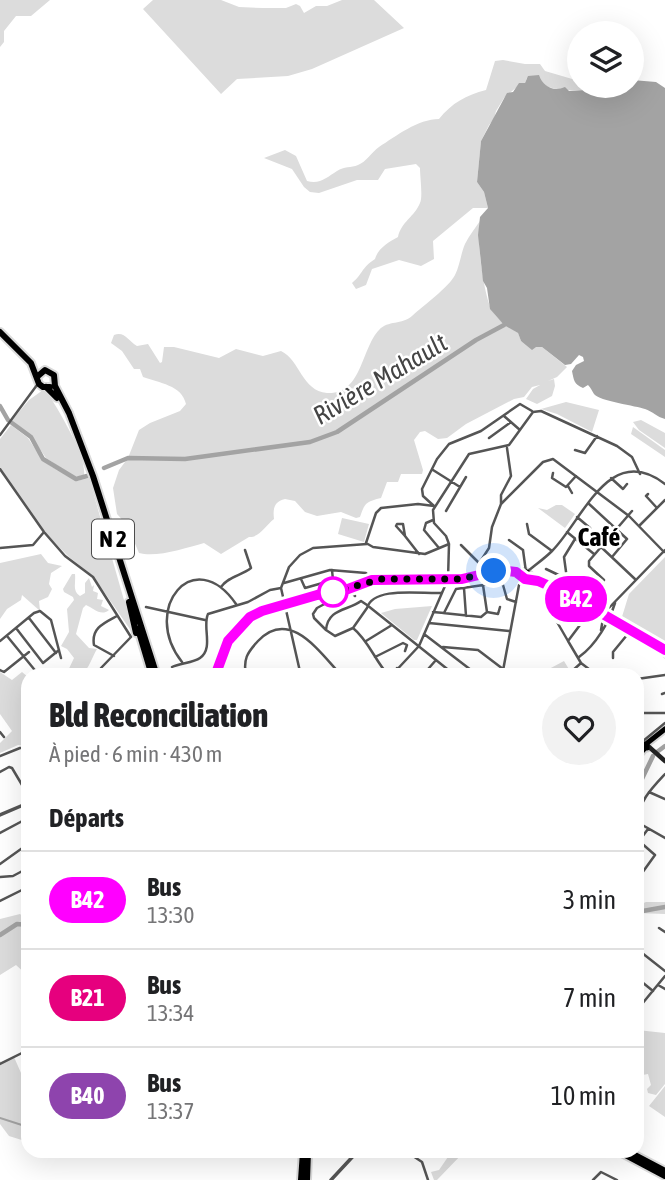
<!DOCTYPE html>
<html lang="fr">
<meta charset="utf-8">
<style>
body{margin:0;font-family:"Asap Condensed",sans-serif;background:#f2f2f2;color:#202124;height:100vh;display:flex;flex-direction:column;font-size:26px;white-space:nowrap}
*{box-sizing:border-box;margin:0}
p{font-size:23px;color:#757577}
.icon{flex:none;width:38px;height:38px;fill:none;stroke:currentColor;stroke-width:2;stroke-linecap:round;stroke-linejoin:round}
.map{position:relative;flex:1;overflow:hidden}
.side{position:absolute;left:21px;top:668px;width:623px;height:490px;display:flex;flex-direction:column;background:#fff;border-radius:21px;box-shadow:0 7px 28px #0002}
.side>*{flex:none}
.badge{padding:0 14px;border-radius:23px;font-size:24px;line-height:46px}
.fabs{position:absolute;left:567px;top:21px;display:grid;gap:14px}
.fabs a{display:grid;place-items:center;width:77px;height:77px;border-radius:50%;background:#fff;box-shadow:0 7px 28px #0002;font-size:35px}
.you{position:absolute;width:35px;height:35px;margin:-18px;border:5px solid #fff;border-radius:50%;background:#1a73e8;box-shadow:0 0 0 10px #1a73e833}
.map>.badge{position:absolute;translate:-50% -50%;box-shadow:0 0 0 4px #fff}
h2{padding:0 28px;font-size:26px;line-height:63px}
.round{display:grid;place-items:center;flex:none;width:74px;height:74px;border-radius:37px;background:#f2f2f2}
.summary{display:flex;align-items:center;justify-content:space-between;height:119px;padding:0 28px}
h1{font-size:33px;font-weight:800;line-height:52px}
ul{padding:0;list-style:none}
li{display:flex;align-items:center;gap:21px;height:98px;padding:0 28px;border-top:2px solid #e0e0e0}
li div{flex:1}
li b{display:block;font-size:26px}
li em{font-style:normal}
li .badge{min-width:77px;font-weight:700;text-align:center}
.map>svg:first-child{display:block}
</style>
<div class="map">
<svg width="665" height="1180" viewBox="0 0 665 1180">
<rect width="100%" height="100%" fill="#fff"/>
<path fill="#dcdcdc" d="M0,0H50L31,16H16L4,31V42L0,47Z
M153,0H221L239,7L263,8H286L296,4L300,6L304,13L316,6H327L342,0H374L404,28L312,69L288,76L237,79L221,94L143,9Z
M503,60L525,64H540L545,71L579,81V86H588L585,90C574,90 563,91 552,88C541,86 540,76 527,78L525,83L518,86L504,98L496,111L494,119L489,125L481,141L477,182L484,192L488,208H473L433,241L434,259L421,266L399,260L372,269L366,285L356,289L352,283C363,274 361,268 375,259C378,248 389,242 398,237C401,222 415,216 420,203C423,197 420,177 420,168L416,164L385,169L378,180H357L319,193L310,192L304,187L292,169L264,158L285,150L296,156L307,181C320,185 327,177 337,171C344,166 351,168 358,165C366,162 372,152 379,147C396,136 418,119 439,119C452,103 466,95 486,90L495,61Z
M480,221C476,237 484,300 493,312C500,322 509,327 518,333L521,341L529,346L542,347L567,367L557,377L548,381L554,379L555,386L552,396L537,404L526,399L533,389L540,385L532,387L524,397L514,399L466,424L447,438L438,439L425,431L420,432L414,440L423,470L422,474H401L398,482H387L381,498C365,502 365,503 360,517L356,518L341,512L317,516L305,512L295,501L285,499C273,502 273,510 274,519C266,525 259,538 249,537L221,554L204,543C186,548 156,558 139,553L127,525L117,514L113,488L119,470L128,458L139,430L150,423L180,411L186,404C182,385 159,383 143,377L140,369H134L122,351L111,343L114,335C125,331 128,341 137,346L148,344L160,363L162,362L164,347H174L219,358L236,349L263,356L281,351C300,360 302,391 327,393C362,395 361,349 379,330C388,320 402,325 412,316C423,306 449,287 455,275C460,265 461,253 465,244C469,236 475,228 480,221Z
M43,390L47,392C58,409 87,457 84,475L75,477L46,458L31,436L12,420L29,400Z
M566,402L599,410L592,432L557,414L541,409Z
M641,420L665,433V448L639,430L633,422Z
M11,425L28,438L43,461L52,467L77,481L89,478L134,635L93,576L69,557L46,534L8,481L0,467V439Z
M633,427L665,450V457L631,434Z
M556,505H562L575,514L565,528L538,508L547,510Z
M342,518L369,524L364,542L338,534Z
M41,554L48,563L62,566L51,573L49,584L52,589L48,597L39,601L40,611L22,595L21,600L7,609L0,619V563Z
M665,557V646L621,620L629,594Z
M72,574H75C76,584 72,590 80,596L85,593V583L89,578L92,587L94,585L93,591L98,593L97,599L103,600L101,606L109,610C101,617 93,608 86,605L83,608L76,634L89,648L97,649C87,667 89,676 66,675L74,658L67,649L61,646L69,632L67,609L74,600L73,597L64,592L63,589Z
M432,606L417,640H414L381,613L395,609Z
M564,661L570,671L563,675H553L549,669Z
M0,672L12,680L22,672L28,677V746L18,745L0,753V743L12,731L0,714Z
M646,902H665V914L637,913V906Z
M20,914L28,921V976L16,965L0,975V919Z
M637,1030L665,1033V1084L656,1095L648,1093L647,1089L651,1085L648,1074L637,1076Z
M14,1057L28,1089V1142L9,1136L0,1124V1061L2,1063Z
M665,1086V1117L649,1106Z
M448,1152H464L437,1180H434L431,1172L439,1170L450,1154Z"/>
<path fill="#a3a3a3" d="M539,75C543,87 554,92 565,87L569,91L585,90L588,86C602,87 615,86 632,86V80L656,82L665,88V419C657,417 652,411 645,409C637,406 599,401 594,394C592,391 591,388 588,385L583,388C574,384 574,381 572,371L576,365L584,361L583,357L579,355L571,364L565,365L542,347H536L532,350L521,341L518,333L504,325L490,309L487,288L483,281L478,235L480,217L488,208L484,192L477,182L481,141L507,93L513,92L519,83H525L528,76Z"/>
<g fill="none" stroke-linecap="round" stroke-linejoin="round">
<path stroke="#a3a3a3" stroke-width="2" d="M0,1118L28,1127"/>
<path stroke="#a3a3a3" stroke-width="4.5" d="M0,406L8,420L31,437L43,459L76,479L87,476
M104,468L128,458L185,459L310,442L337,432L476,340L504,325
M657,752L665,746
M638,815L640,783L653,756
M637,912L665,907
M0,935L17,924L28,925"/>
<g stroke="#dbdbdb" stroke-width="9">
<path id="primary" d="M524,573V579C560,581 633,630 665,650
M215,676L228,641L250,617L262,611L382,579L462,578L503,570L527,572L530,575L528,579
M646,744L665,729
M647,744V748H644V744Z
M637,757L645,748"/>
</g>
<g stroke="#dbdbdb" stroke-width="10">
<path id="trunk" d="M0,332L31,363L39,384L43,387H50
M38,376L45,370L54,375L55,386L69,413L93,476L157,676
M46,387L57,398
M129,602L136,633
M138,629L152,676
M620,1152L665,1176
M629,1152L665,1171
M301,1180L303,1152
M307,1180L308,1152"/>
</g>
<path stroke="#555" stroke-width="2.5" d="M504,416L520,430
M0,435L37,385
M489,438L511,422
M575,450L585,453L597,436
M0,469L44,532L65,556L93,577L131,637
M433,470L460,487
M553,473L552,478L566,487L576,476
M611,478L623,489L627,484
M568,486L572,493
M648,494L646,496L657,508
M588,503L627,539L612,557
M501,504L543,462L553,459L629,516L664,552
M434,506L418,504L381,508L376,513L366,543L373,547L425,554L449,544
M434,506L423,496L422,489L437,459L449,444L481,431L520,404L532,411
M446,511L466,477
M577,517L590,528
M433,520L426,523L424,530L439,548
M527,524L529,534L552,551
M640,525L665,500
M567,532L594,554
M405,536L396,526L397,524H403L405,536L419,554
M575,539L564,557L567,579L595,591L604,580L589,566V561L632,511
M509,540L523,550L526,572
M461,545L488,572
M600,546L636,580
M0,548L33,545L44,532
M480,562L489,548L492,527L501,504V495L511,476L507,448
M546,569L567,579
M527,572C535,565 544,559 552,551C583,520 609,441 665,484
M301,579L305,588L333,580L332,570
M284,583L330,570L366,573L372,581
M483,585L487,612
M221,587C229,576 241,576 251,568L245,550
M464,588L466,616
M348,589L355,596
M441,593C421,594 373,586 367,608L353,628L335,636L326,630C328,608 348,611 361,601L367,605L456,676
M146,607L205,620
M433,612L444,613L456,589L497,583L503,585L507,599L516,602
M443,613L481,617L487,612L498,614L500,607
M29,618L56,653
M429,623L509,631
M16,628L43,663L59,650
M353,628C369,641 375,661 389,676
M326,630L314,618L313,614L317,608L332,600
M601,630L604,613L665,550
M424,634L471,670L472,676
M7,636L38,674
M0,641L34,613L40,611L51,620L61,658
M366,641L392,625
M568,641L553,615L559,604L563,603L586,617L568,641L581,663
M443,647L478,650L503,669
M114,656L94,645C91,628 104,623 117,616
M375,657L403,643L407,645L405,651
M579,657C596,645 609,622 615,603
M613,658V652L627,635L665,657
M182,662C140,609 194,543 236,604
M581,663L598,676
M172,667C180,663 193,663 200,658C214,648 202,627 208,614L248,602L270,590L281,588
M397,668L405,676
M0,670L4,672L29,652
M571,672L581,663
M100,676L101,668L131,637
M246,676C243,659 247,653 258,641C290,607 320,653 342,676
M248,676L273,670L274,676
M301,676L281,588L289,567L300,555L313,548L367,544
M391,676L419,646L448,579L449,544L446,536L434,523L433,510L469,454L509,445L533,412L541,411L617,446L632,457L640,474
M422,676L436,660
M502,676L519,585L523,577
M637,679L665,675
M662,694L665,693
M637,713H665
M0,732L4,737
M637,746L665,723
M0,756L20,748H28
M0,772L9,767L12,768L28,795
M649,792L665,799
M637,822C639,801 651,789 665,774
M637,822L665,838
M0,833L28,818
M0,864L28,844
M0,877L13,876L28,868
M637,880L655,855L639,841L648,829
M0,901L28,887
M659,928L665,932
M637,949L665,971
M637,978L653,991
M658,985L665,989
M637,1010L665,976
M0,1064L28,1050
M407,1152L422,1162L428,1180
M593,1180L601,1172L617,1180"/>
<path stroke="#555" stroke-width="3.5" d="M0,815L28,803
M331,1180L357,1152"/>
<path stroke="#222" stroke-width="4.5" d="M648,746L665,761"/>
<use href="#primary" stroke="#000" stroke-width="5"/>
<use href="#trunk" stroke="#000" stroke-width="6"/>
</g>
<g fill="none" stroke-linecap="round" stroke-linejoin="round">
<g stroke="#fff" stroke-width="16">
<path id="line" d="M215,676L228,641L250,617L262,611L317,595L348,589L372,580L462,579L500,570L516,572L525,579L538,581L568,594L665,650"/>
</g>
<use href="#line" stroke="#f0f" stroke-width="10"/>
<path stroke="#000" stroke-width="7" stroke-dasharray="0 12.6" d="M333,592L382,579H462L494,571"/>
</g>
<circle fill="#fff" stroke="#f0f" stroke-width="3.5" cx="333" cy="592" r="14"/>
<g text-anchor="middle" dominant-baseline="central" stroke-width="5" stroke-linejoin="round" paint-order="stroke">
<rect fill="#fff" stroke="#4c4c4c" stroke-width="2" x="92" y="519.5" width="42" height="39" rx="5"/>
<g font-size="23" font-weight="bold" fill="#000">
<text x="113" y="539">N 2</text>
</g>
<g font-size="26" font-style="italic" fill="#444" stroke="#fff">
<text transform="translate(380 379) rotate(-31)">Rivière Mahault</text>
</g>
<g font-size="26" font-weight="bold" fill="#000" stroke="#fff">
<text x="599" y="537">Café</text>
</g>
</g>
</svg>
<div class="fabs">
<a><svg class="icon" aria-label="layers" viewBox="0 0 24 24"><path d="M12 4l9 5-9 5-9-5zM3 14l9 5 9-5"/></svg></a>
</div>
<div class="you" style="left:494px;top:571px"></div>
<b class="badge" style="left:576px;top:599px;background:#f0f;color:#fff">B42</b>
<section class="side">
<div class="summary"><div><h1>Bld Reconciliation</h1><p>À pied · 6 min · 430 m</p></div><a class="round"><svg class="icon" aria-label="heart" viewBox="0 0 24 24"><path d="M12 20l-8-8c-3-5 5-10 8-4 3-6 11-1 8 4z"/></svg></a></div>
<h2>Départs</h2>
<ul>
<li><span class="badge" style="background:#f0f;color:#fff">B42</span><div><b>Bus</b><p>13:30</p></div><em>3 min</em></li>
<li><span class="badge" style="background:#e6007e;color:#fff">B21</span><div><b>Bus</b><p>13:34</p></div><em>7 min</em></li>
<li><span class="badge" style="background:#8e44ad;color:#fff">B40</span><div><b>Bus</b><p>13:37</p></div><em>10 min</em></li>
</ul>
</section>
</div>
